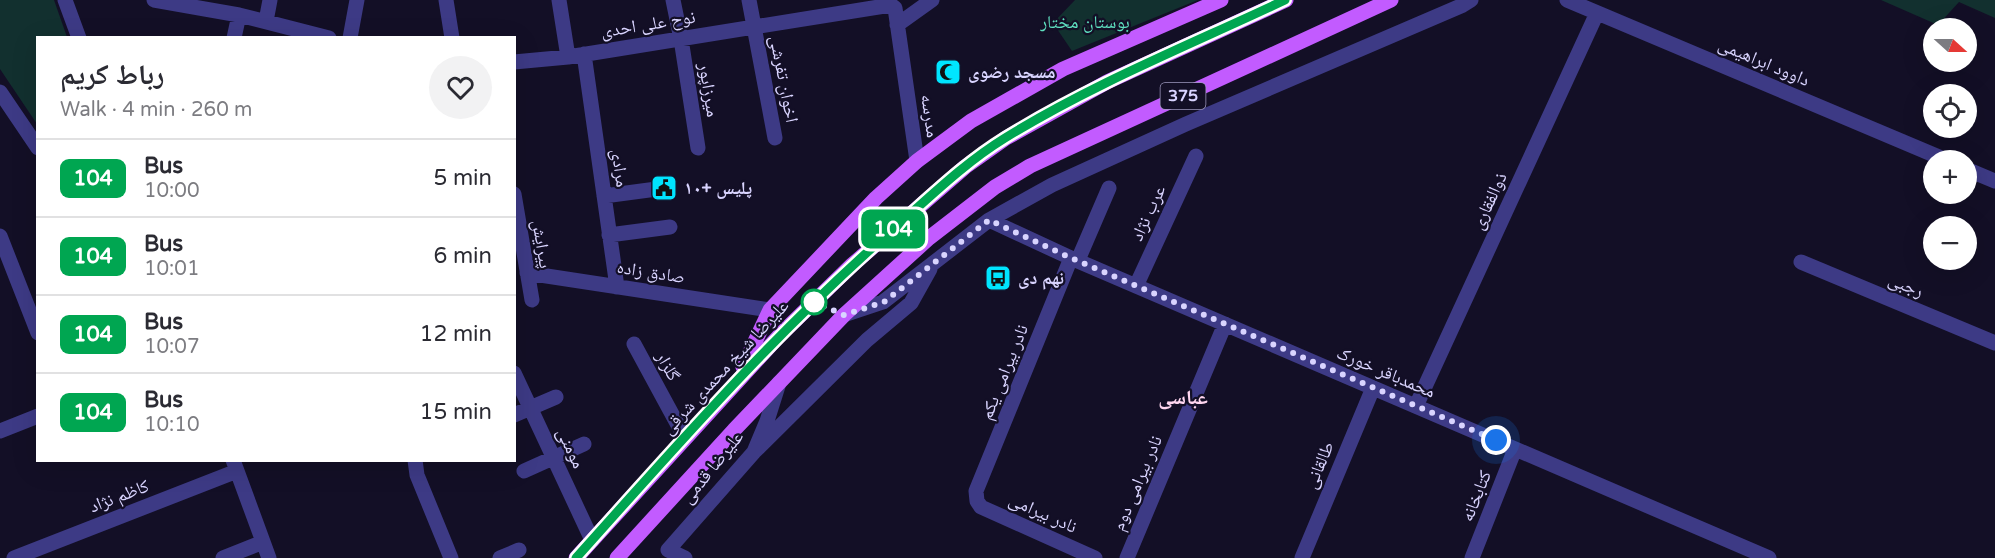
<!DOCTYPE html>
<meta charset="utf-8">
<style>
body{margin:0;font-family:"Varela Round","Noto Naskh Arabic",sans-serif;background:#f2f2f3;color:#2b2b33;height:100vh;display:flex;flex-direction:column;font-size:22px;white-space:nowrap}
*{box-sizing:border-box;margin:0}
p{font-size:20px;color:#7c7c81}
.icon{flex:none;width:33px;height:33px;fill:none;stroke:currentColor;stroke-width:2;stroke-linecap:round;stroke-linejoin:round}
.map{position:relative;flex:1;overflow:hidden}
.side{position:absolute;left:36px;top:36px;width:480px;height:426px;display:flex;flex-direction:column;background:#fff;border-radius:0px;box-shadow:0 6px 24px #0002}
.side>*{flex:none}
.badge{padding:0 12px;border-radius:9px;font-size:21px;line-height:39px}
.needle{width:39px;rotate:111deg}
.controls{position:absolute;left:1923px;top:18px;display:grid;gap:12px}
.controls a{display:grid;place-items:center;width:54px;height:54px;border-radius:50%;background:#fff;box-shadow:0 6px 24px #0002;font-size:30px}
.you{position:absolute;width:30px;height:30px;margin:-15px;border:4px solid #fff;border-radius:50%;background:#1a73e8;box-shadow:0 0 0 9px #1a73e833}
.map>.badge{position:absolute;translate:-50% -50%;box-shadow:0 0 0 3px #fff}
.round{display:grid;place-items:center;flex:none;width:63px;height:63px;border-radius:32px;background:#f2f2f3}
.summary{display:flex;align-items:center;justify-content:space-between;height:102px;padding:0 24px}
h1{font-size:28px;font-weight:700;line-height:45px}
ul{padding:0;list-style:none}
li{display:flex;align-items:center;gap:18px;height:78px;padding:0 24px;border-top:2px solid #e1e1e2}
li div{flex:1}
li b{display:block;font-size:22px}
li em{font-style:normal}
li .badge{min-width:66px;font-weight:700;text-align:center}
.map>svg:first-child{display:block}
</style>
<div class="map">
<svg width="1995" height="558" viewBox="0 0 1995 558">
<rect width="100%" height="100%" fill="#130f26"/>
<path fill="#12302f" d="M0,0H54L67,37L38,38L37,124L0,69Z
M1075,0H1198L1072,51L1053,23Z
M1881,0H1995V18L1959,2L1938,25Z"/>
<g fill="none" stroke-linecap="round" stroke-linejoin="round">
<path stroke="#3d3a85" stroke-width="15" d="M65,0L79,38
M154,0L239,15L329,38
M446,0L452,38
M559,0L568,57
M673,0L681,39L698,148
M749,0L775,138
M1567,0L1946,160
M266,21L270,0
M897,25L932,0
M234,38L239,15
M350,38L357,0
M584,54L617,287
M514,62L568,57L891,5L895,8L917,161
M0,92L38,148
M1966,169L1995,181
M514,194L532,300
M604,196L664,188
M989,220L1071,258L1769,558
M609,235L670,227
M0,236L38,333
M1071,258L976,491L977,501L981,507L1095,558
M1078,260L1109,188
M1801,262L1995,343
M527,273L770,310
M1136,286L1196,156
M844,315L883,302L989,220L1052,185L1186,124L1463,5L1471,0
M634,344L685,438
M514,373L592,540
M1416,406L1597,13
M514,415L556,397
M0,431L38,416
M754,452L867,340L911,303L930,269
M233,460L269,558
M415,460L417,475L451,558
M524,471L584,444
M14,558L237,471
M223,558L263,542
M500,558L519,550
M685,558L668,550L754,452L767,421L779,383
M1127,558L1225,324
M1302,558L1373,388
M1472,558L1515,449"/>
<path stroke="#c25bff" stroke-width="15" d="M743,367L770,310L876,198L917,161L971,121L1063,69L1221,0
M576,558L779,336L852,265L965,167L1006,138L1107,82L1286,0
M617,558L734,430L844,315L929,238L995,187L1030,166L1391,0"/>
</g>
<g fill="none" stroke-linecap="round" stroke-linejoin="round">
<g stroke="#fff" stroke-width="14">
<path id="line" d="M576,558C679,443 781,326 898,225C933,194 966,162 1005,138C1094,83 1192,44 1285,0"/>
</g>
<use href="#line" stroke="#00a651" stroke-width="9"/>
<path stroke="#d9d4ff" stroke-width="6" stroke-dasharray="0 10.8" d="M814,302L844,315L884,302L989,220L1071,258L1496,440"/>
</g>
<defs>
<g id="mosque-square" transform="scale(1.35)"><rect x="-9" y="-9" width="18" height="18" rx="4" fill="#00e5ff" stroke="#130f26"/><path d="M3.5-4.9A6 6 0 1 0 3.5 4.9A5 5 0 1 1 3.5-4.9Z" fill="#111"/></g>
<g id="civic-square" transform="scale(1.35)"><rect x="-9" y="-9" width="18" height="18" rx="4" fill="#00e5ff" stroke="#130f26"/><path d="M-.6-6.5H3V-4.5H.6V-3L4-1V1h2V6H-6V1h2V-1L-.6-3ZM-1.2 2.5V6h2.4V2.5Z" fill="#111"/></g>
<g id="bus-square" transform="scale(1.35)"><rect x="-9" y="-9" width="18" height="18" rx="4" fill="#00e5ff" stroke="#130f26"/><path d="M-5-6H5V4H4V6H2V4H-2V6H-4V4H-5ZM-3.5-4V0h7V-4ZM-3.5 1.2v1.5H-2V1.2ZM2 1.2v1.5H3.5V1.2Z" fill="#111"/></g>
</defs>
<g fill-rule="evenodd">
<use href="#mosque-square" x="948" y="72"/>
<use href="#civic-square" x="664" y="188"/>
<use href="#bus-square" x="998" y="278"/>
</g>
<circle fill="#fff" stroke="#00a651" stroke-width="3" cx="814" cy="302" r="12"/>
<g text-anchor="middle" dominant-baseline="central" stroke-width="4.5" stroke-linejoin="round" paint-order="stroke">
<rect fill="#130f26" stroke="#9e99be" stroke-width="1.5" x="1160.5" y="83" width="45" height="26" rx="4.5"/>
<g font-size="16" font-weight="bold" fill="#d9d4ff">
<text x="1183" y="96">375</text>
</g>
<g font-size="18" fill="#5fe0c0" stroke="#130f26">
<text x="1085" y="22">بوستان مختار</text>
</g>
<g font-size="18" fill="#d9d4ff" stroke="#130f26">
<text transform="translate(648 24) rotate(-9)">نوح علی احدی</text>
<text transform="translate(1764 62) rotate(23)">داوود ابراهیمی</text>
<text transform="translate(784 79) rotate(79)">اخوان تفرشی</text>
<text transform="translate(709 90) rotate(81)">میرزاپور</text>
<text transform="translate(930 116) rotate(82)">مدرسه</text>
<text transform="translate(620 168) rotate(82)">مرادی</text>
<text transform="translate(1489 201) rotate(-65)">ذوالفقاری</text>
<text transform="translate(1148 213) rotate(-65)">عرب نژاد</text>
<text transform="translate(542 244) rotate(81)">پیرایش</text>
<text transform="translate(651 272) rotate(9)">صادق زاده</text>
<text transform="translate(1906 285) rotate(22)">رجبی</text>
<text transform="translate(668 366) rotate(61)">گلزار</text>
<text transform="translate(725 367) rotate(-47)">علیرضا شیخ محمدی شرقی</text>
<text transform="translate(1004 372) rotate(-68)">نادر بیرامی یکم</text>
<text transform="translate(1386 372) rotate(23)">محمدباقر خورک</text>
<text transform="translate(571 448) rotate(65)">مومنی</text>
<text transform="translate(1319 465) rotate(-67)">طالقانی</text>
<text transform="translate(712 467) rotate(-51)">علیرضا قدمی</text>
<text transform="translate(1137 483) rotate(-67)">نادر بیرامی دوم</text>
<text transform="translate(119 496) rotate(-21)">کاظم نژاد</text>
<text transform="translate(1476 496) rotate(-68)">کتابخانه</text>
<text transform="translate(1043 513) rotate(24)">نادر بیرامی</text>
</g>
<g font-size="18" font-weight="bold" fill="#d9d4ff" stroke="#130f26" text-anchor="start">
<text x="968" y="72">مسجد رضوی</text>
<text x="684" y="188">پلیس +۱۰</text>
<text x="1018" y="278">نهم دی</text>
</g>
<g font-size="20" font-weight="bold" fill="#ffd6f0" stroke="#130f26">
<text x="1183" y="398">عباسی</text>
</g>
</g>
</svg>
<div class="controls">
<a><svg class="needle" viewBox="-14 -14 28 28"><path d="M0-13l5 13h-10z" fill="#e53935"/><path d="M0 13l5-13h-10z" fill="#7c7c81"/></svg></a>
<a><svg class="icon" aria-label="locate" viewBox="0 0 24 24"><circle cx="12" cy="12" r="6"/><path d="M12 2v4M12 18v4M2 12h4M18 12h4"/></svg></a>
<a>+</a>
<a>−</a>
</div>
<div class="you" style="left:1496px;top:440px"></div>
<b class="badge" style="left:893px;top:229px;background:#00a651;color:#fff">104</b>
<section class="side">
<div class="summary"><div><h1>رباط کریم</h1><p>Walk · 4 min · 260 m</p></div><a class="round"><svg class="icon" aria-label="heart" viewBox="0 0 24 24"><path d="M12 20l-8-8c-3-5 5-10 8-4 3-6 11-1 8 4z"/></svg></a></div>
<ul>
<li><span class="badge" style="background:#00a651;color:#fff">104</span><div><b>Bus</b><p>10:00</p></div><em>5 min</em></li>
<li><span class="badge" style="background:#00a651;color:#fff">104</span><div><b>Bus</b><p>10:01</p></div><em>6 min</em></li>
<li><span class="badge" style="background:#00a651;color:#fff">104</span><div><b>Bus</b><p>10:07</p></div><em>12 min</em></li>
<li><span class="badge" style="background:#00a651;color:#fff">104</span><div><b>Bus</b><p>10:10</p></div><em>15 min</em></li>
</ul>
</section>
</div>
